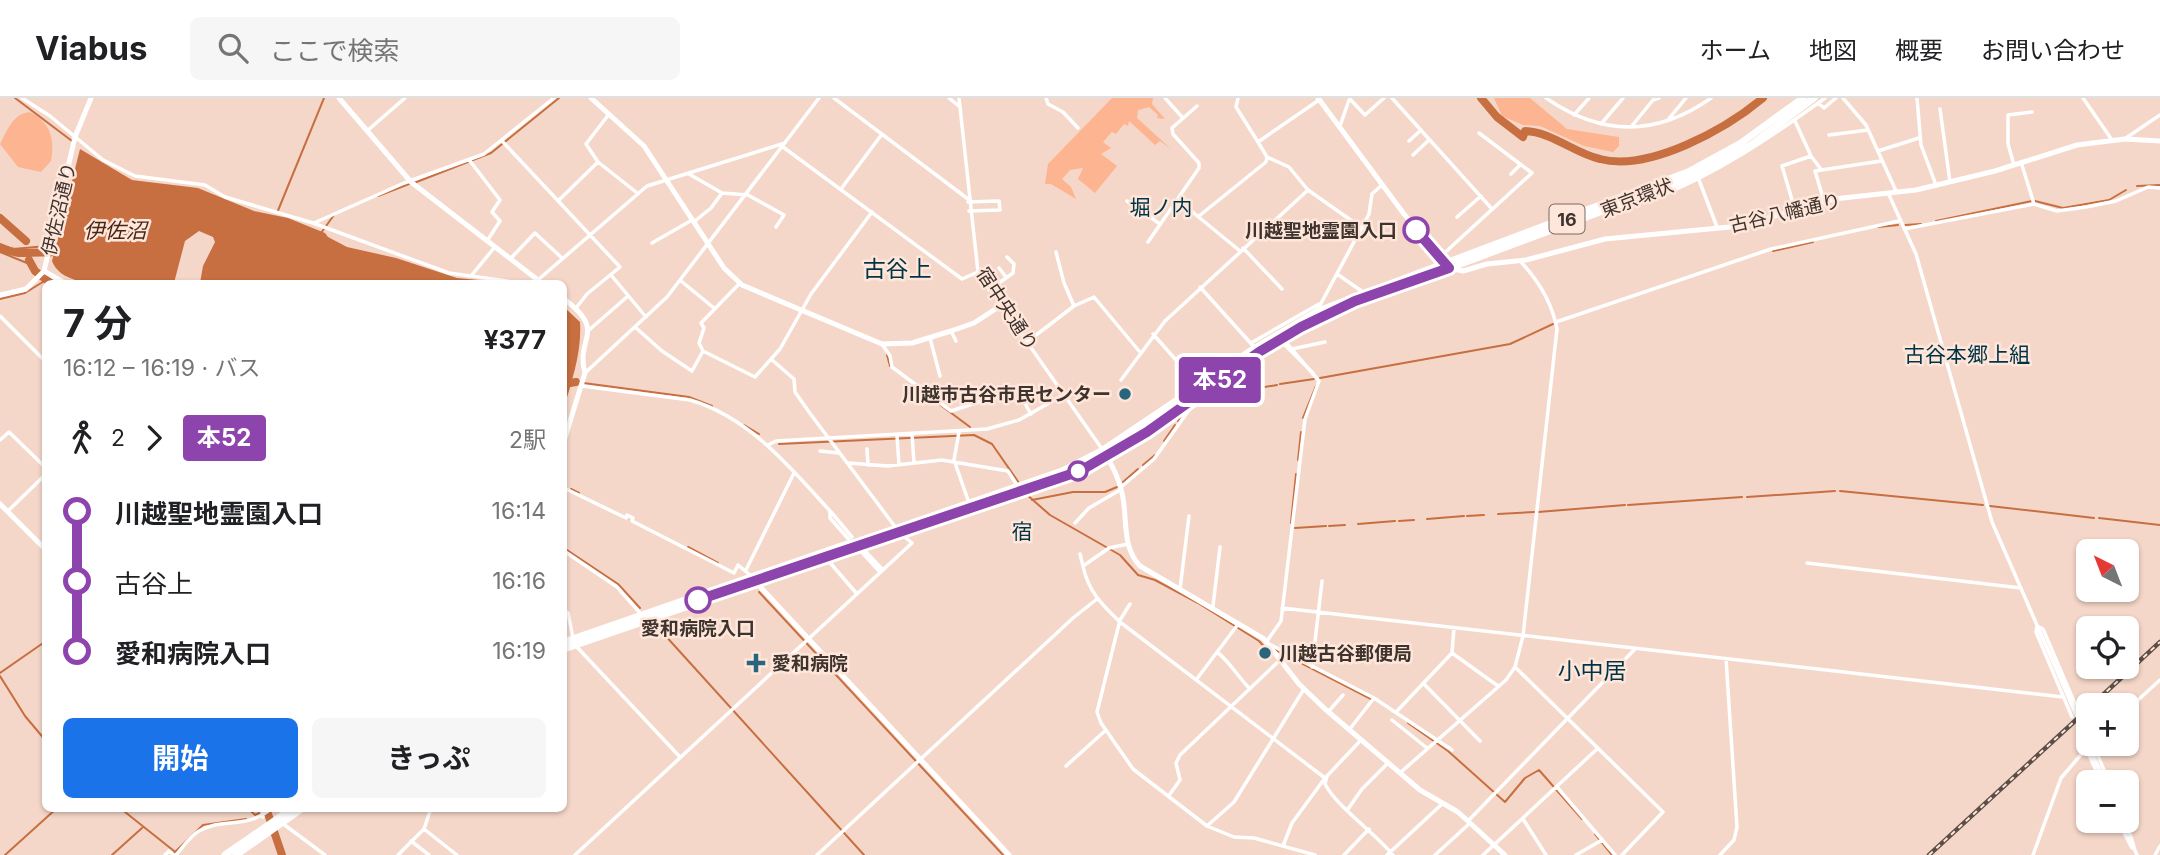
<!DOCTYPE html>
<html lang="ja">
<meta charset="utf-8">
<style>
body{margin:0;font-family:Inter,"Noto Sans JP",sans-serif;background:#f6f6f6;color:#202124;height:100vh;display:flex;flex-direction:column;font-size:26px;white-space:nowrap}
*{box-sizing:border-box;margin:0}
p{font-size:23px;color:#757577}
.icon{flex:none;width:38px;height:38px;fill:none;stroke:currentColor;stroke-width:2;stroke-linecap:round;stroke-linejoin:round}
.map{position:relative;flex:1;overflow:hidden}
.panel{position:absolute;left:42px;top:182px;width:525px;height:532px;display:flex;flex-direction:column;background:#fff;border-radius:10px;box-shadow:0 2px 5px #0004}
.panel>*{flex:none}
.badge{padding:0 14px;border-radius:5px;font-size:24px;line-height:46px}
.needle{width:46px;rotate:318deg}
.fabs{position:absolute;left:2076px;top:441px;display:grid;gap:14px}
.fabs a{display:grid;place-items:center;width:63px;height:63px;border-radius:10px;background:#fff;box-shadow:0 2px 5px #0004;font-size:35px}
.map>.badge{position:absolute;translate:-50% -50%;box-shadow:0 0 0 4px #fff}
.legs{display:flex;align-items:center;gap:10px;height:77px;padding:0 21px;font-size:23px}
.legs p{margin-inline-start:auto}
.overview{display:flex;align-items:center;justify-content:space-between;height:119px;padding:0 21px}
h1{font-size:38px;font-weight:700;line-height:52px}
.action{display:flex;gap:14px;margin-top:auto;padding:14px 21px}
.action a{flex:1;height:80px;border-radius:10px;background:#1a73e8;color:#fff;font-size:28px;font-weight:700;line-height:80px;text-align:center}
.action a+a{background:#f6f6f6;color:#202124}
ul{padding:0 21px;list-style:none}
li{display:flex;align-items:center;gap:24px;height:70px;font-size:26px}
li i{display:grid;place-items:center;width:10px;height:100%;margin:0 9px;background:currentColor}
li i::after{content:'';width:18px;height:18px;margin:-9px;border:5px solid;border-radius:50%;background:#fff}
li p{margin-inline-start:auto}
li:first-child i{background:linear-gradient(#0000 50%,currentColor 0)}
li:last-child i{background:linear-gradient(currentColor 50%,#0000 0)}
header{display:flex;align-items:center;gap:42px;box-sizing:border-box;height:98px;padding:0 35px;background:#fff;border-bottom:2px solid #e0e0e0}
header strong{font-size:33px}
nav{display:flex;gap:38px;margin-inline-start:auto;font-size:24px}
.search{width:490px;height:63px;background:#f6f6f6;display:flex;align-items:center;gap:18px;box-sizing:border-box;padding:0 24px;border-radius:10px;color:#757577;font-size:26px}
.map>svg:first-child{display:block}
</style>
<header>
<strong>Viabus</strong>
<div class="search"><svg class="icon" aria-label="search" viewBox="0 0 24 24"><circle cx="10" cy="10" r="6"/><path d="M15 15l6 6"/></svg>ここで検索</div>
<nav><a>ホーム</a><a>地図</a><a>概要</a><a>お問い合わせ</a></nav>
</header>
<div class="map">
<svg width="2160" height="757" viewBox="0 0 2160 757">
<rect width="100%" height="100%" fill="#f5d7c9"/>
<path fill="#fdb490" d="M1112,0H1153L1152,6L1165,21L1157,20L1158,17L1149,9L1138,12L1137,20L1171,51L1160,43L1155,47L1129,23L1128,28L1124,26L1116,36L1112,34L1103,44L1111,50L1101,56L1117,68L1095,95L1078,81L1083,70L1070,72L1062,81L1071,89L1076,101L1051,86H1045L1048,66Z
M1494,0H1530L1567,31L1619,39V48L1613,54L1584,48L1540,28L1523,27L1502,18Z
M30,14C51,25 55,41 51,63L41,74L18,69L0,46C7,33 13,15 30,14Z"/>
<path fill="#c76f40" d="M80,51L132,82L198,90L254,113L288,120L325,135L328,139L347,149L396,160L457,180L510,185H200L203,168L215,144L213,139L199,133L185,143L174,185C143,185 64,197 52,163Z
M564,209L580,224C582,254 572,282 564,310Z"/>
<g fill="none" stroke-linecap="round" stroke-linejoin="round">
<path stroke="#c76f40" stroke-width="2" d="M15,0L72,43
M414,85L491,55L559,0
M2137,88L2160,87
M378,98L409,86
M2035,103L2063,110L2109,102L2126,92
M277,115L324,0
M1936,123L2032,103
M1905,127L1921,126
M1878,129L1898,127
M321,135L334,117
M0,146L13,151L47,148
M1773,153L1813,144
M0,154L27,165L35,173
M0,201L25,195L46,182
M887,257L890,268
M1320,280L1510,246L1553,226
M576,284L689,299L712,308
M1280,286L1314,281
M919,291L970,329
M1205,299L1277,287
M1303,320L1316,288
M1178,323L1184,314
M744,327L759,336
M1164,343L1175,327
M779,346L974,337L992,346L1019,385
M1298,362L1301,334
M1143,367L1155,357
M1123,384L1138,371
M571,391L579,395
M1840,393L1983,407
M1026,396L1050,417L1120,457L1138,477L1155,482L1198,505L1259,543L1268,553L1274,551L1371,601
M1747,399L1835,393
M1032,402L1073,394H1105L1117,389
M1628,407L1742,399
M1990,408L2094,420
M1538,414L1625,407
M1498,416L1534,414
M1467,418L1484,417
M2099,420L2160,427
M1427,421L1464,418
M1399,423L1414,422
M1291,425L1296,376
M1358,426L1395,423
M1329,428L1345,427
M1295,430L1326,428
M688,449L718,465
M564,450L618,486L640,510
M759,494L1003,757
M653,524L864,757
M0,575L46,543
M0,578L25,618L46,643
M1408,625L1448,653L1505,704L1525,680L1539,672L1582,721
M120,710L174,753
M248,710L255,717L266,712
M1595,736L1612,757
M173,756L203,727L246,721
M5,757L57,710
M112,757L142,730"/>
<path stroke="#c76f40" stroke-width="8" d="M1481,0L1497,19L1523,39L1525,33C1552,34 1574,55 1600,61C1649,74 1726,31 1763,0
M0,120L26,143
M0,151L19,155L63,154
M29,162L35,173L52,186
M564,286L576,284
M266,710L282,757"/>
<path stroke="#fff" stroke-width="3.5" d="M22,0L50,18L103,62L135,78L205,87L225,99L313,125L449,175L527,186
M834,0L968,101
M949,0L960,9
M959,0L978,174L1102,351
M1046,0L1048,6L1063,14L1078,30
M1165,0L1183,20
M1238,0L1236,9L1258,44
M1392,0L1492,111
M1546,0C1601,38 1656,39 1711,0
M1843,0L1866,27L1896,93
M1917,0L1921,47L1936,87
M2083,0L2112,42
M1350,1L1365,17L1384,0
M1818,5L1824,10L1836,0
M1940,11L1950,84
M609,16L586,46L598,64L636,94
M1574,17L1589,0
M1667,23L1686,0
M1795,23L1811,58L1820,70
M1601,26L1623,0
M1340,28L1349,2
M1631,29L1653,2L1659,0
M367,33L405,0
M1829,37L1868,32
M2126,40L2160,17
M502,43L620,169L587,196L576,210
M1409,43L1421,32
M783,49L962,181L978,174
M1878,53L1919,40
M1413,57L1429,42
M1267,59L1289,69L1308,92L1362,130
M470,63L500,102L492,114L500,123L487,143
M2021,64L2034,106
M2014,67L2008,46V17L2032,14
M689,76L722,95L748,97L784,117L776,129
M1511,76L1519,68
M1699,82L1717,129
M841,91L882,36
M1889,97L1916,156L1992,424L2088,644
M1647,98L1653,101C1717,76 1770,40 1825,0
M1178,102L1240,153
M558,103L598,64
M1127,103L1160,126
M1824,103L1815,73L1881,63
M968,104L999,103L1000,112L969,113
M1795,112L1782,68L1811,58
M1199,118L1266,64L1267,59L1258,44L1319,2
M1457,119L1481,98
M695,123L711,110L722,95
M314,125L404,85L484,56L554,0
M1904,131L2034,106L2057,113L2086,109L2116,103L2148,89L2160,90
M1148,144L1199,70V65L1173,36L1172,30L1197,8
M652,145L692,122
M1243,150L1282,191
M1056,154L1064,185L1074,208
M1440,159L1532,75L1479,35
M511,160L535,135L562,160
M999,170L1006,179
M1337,176L1363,194
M611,177L646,219
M471,178L494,150
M539,181L647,88L785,45
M681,183L714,210
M739,186L701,225L704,230L699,245L703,253L755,279L780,251L811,196L872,114
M1200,189L1255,250
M989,192L1013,175L1014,166L1007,159
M1318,211L1369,116L1372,96L1382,87
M0,218L46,264
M1556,224L1771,151L1899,123
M635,229L662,253L692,273L703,253
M589,232L628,198
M951,233L956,243
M1153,236L1198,287
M930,240L940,278
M1027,244L1074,208L1094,199L1139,253
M1251,245L1319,206
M1283,245L1313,275
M882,246L890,258L892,269L951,313L1015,292L1018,293L1031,316
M1292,251L1325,244
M771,261L794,281L795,294L809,314L896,430
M585,275L667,199L819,0
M1121,282L1165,223L1308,92
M582,288L690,302C749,319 790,369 830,413V420L852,445
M959,334L954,362L969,405
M912,336L914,365
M897,338L899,367
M0,342L9,334L46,370
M768,347L776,343L987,331L1019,322L1065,296
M867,351L868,367
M820,353L839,355
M848,365L888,368L942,362L1008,373L1017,387
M1121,389L1154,361L1189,312L1197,306L1194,302
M564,390L626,420L627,417L633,420L632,423L734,475L738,467L750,477
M8,413L46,376
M831,414L852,439
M1075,425L1089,410L1120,392
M1128,446L1109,450L1083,468C1088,493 1102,507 1120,524L1325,680L1292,725L1283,748
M858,450L880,474
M864,452L883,472
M564,453L617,489L641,516
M1080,456L1083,468
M826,460L857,496
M1807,465L2021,490
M746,472L794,375
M1180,491L1189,418
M1130,506L1120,522L1097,614L1101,625L1133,671L1207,728L1234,739L1254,740L1315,757
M1213,508L1220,449
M1282,510L2063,599
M564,512L568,515L573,540
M1454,530L1452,555L1498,588
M1267,543L1281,523L1305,321L1319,283L1283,241
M1269,546L1374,600
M576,548L680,659
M1217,554C1230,564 1238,579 1250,591
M1312,569L1322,483
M1515,569L1663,714L1622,757
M1196,582L1239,525
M1424,586L1480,643
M1397,613L1452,555
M2126,613L2160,582
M1328,614L1343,597
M2072,619L2036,534L2037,528L2043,531L2078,613
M1392,622L1427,650
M1349,632L1374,600L1452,652
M1361,642L1327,678L1325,686C1337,709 1374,734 1393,757
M2093,646L2109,684
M2089,648L2105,684
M2086,650L2101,684
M1066,668L1106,632
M1401,674L1506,582L1515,569L1523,538L1557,231C1552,204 1539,183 1520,163
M1557,689L1615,757
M1170,696L1180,682L1176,665L1180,657L1281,561
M261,710L263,719
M1348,711L1362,691L1388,665
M1523,721L1546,757
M1468,723L1635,551
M2118,723L2132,750
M2122,723L2137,757
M2126,723L2134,749
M282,725L325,757
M1207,728L1234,704L1304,591
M424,731L457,757
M411,743L429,757
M165,757L169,753L174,757
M176,757C183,749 190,738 199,733C223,719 247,732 272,710
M398,757L424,731L431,710
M575,757L912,445L901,436
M817,757L1073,520L1097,501
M1344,757L1369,731
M1387,757L1442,706
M1435,757L1470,725
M1483,757L1597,651
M1576,757L1602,742
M1720,757L1734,742L1737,729L1726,561
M2033,757L2061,680L2090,646
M2155,757L2160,748"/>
<path stroke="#fff" stroke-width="5" d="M339,0L411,84L543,186
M591,0L644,48L724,170L742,187L882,246L912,245L951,233L974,225L1000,208
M1318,0L1404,116L1440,159L1449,170L1463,173L1487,166L1526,162L1605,141L1740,128L1834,101L1916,92L1995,73L2077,47L2125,41L2160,43
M44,173L66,186
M0,197L26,191L44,173L75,39L91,0
M564,201C608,234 575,239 585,275L564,343
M1105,355C1112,368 1119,380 1122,395C1128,420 1121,448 1140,468L1264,541L1299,586L1325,611L1420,692L1458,714L1505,757
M0,406L46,452
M754,482L1009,757"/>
<path stroke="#fff" stroke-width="7" d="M912,425L1062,373L1103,352L1255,250L1318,213L1688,74L1741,45L1803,0
M564,544L847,446
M564,551L1080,373L1147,334L1259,254L1321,218L1691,80L1751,47L1814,0
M225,757L293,710
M236,757L303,710"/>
<g stroke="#5d4e46" stroke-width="4.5">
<path id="rail" d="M2092,607L2160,544
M1929,757L2088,611"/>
</g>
<use href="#rail" stroke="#fee6da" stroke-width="2" stroke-dasharray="5" stroke-linecap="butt"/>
</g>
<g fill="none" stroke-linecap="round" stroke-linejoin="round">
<g stroke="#fff" stroke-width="16">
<path id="line-1" d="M698,502L1080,373L1147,334L1259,254L1301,229L1355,203L1449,170L1416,132"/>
</g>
<use href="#line-1" stroke="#8e44ad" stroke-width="10"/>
</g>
<g fill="#fff" stroke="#8e44ad" stroke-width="3.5">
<circle cx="1416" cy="132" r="12"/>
<circle cx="1078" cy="373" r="9"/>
<circle cx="698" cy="502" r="12"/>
</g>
<g fill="#29657c" stroke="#fee6da" stroke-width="2.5">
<circle cx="1125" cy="296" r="7"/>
<circle cx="1265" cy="555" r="7"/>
<path d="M752.5 554.5h7v7h7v7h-7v7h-7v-7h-7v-7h7z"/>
</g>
<g text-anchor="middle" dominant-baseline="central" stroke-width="5" stroke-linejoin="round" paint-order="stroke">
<rect fill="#fee6da" stroke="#786961" stroke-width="2" x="1549.5" y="106.5" width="35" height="29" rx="5"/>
<g font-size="18" font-weight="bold" fill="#3f332d">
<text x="1567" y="121">16</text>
</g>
<g font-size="19" fill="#3f332d" stroke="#fee6da">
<text transform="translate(1637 100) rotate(-21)">東京環状</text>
<text transform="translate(59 111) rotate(-77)">伊佐沼通り</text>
<text transform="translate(1785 115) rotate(-13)">古谷八幡通り</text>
<text transform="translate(1007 211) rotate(57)">宿中央通り</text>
</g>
<g font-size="19" font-weight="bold" fill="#3f332d" stroke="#fee6da" text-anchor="end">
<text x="1397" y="132">川越聖地霊園入口</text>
<text x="698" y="530" text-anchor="middle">愛和病院入口</text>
</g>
<g font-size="19" font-weight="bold" fill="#3f332d" stroke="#fee6da" text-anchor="start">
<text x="1111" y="296" text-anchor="end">川越市古谷市民センター</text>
<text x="1279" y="555">川越古谷郵便局</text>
<text x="772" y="565">愛和病院</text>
</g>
<g font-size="21" fill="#003445" stroke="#fee6da">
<text x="1161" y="109">堀ノ内</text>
<text x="1967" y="256">古谷本郷上組</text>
<text x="1022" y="433">宿</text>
</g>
<g font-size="21" font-style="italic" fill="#492512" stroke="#fee6da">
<text x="115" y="132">伊佐沼</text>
</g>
<g font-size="23" fill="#003445" stroke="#fee6da">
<text x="897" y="171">古谷上</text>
<text x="1592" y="573">小中居</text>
</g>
</g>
</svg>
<div class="fabs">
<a><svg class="needle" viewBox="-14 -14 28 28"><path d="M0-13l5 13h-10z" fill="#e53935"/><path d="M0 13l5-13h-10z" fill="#757577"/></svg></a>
<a><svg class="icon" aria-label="locate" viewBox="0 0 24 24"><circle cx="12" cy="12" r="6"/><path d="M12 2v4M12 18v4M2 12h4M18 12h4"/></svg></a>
<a>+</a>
<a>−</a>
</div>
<b class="badge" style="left:1220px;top:282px;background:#8e44ad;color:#fff">本52</b>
<section class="panel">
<div class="overview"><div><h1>7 分</h1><p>16:12 – 16:19 · バス</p></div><b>¥377</b></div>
<div class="legs"><svg class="icon" aria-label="walk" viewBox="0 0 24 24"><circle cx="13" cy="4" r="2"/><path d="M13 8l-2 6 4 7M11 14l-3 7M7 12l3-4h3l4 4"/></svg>2<svg class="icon" aria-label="forward" viewBox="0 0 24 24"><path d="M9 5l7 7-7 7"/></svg><b class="badge" style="background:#8e44ad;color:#fff">本52</b><p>2駅</p></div>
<ul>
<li><i style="color:#8e44ad"></i><b>川越聖地霊園入口</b><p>16:14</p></li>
<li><i style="color:#8e44ad"></i><span>古谷上</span><p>16:16</p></li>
<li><i style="color:#8e44ad"></i><b>愛和病院入口</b><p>16:19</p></li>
</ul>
<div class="action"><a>開始</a><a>きっぷ</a></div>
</section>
</div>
